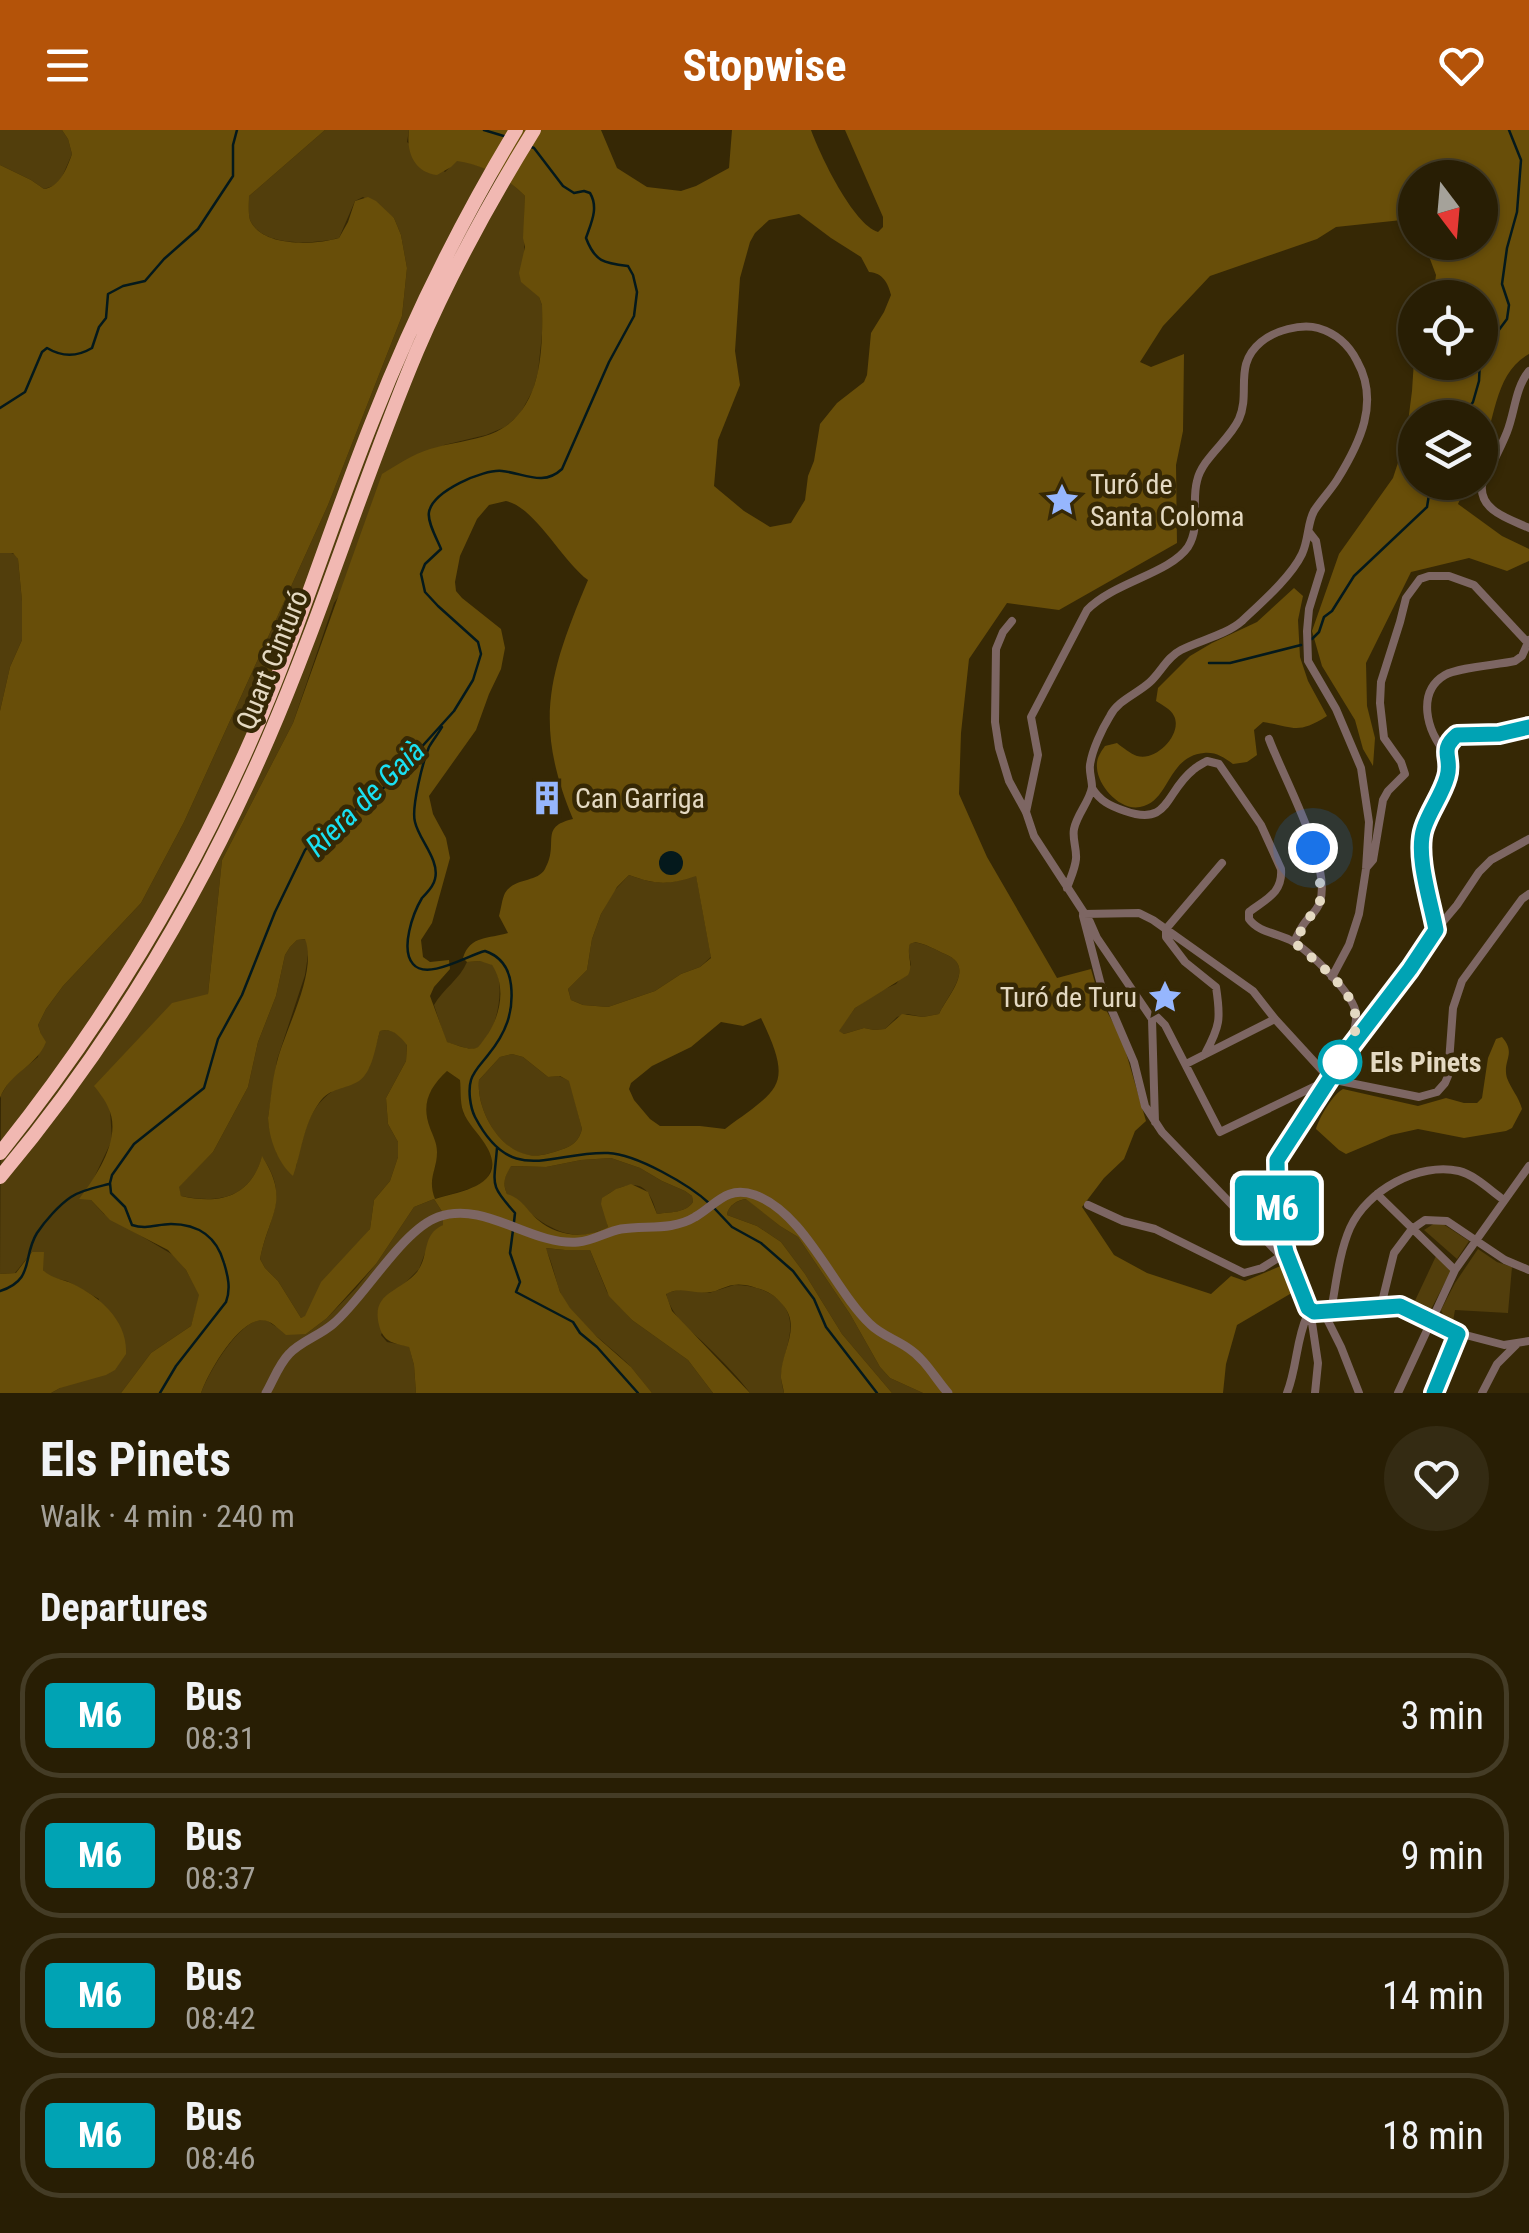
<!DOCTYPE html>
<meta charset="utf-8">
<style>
body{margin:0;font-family:"Roboto Condensed",sans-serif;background:#342b13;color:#f1f3f6;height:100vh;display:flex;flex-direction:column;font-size:38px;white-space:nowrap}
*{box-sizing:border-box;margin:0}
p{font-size:32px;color:#a5a29a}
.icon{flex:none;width:55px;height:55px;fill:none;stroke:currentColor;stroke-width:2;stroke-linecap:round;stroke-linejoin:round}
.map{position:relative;height:1263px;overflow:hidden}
.drawer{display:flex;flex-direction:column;background:#281e04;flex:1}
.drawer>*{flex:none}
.badge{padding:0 20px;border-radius:8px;font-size:35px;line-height:65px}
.needle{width:65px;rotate:164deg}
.controls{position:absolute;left:1398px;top:30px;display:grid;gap:20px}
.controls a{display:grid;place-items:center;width:100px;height:100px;border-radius:50%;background:#281e04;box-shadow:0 2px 8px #0004,0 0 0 2px #443c26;font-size:50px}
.you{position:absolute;width:50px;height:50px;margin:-25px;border:8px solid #fff;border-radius:50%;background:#1a73e8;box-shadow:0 0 0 15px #1a73e833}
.map>.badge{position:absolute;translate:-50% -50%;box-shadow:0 0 0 5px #fff}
h2{padding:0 40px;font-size:38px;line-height:90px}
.round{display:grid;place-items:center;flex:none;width:105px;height:105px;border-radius:52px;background:#342b13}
.summary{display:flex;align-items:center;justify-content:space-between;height:170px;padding:0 40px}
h1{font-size:48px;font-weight:700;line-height:75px}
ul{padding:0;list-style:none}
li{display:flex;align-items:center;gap:30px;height:125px;margin:0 20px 15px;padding:0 20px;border:5px solid #443c26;border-radius:40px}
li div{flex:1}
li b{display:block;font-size:38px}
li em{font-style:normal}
li .badge{min-width:110px;font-weight:700;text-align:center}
header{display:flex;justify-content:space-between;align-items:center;height:130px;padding:0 40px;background:#b45309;color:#fff;font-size:45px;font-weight:700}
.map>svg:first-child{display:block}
</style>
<header><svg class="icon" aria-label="menu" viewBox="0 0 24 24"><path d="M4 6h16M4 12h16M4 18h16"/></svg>Stopwise<svg class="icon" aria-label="heart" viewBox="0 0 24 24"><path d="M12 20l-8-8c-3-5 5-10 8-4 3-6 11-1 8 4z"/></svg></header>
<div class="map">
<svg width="1529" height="1263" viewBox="0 0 1529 1263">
<rect width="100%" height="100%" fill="#362805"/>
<path fill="#3e2d02" d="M447,941L460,950L463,983L486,1015L492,1026V1035L487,1051L478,1056L434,1069L430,1057V1049L436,1035L426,986V975L428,965L437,951Z"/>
<path fill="#523e0c" d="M0,0H62L68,9L72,24L59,54L44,59L31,50L0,35Z
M325,0H409L407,12L445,42L457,30C483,35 507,47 525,66L524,126L542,175V204L538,242L533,260L520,284L505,297L486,305L444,315L334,473L293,593L222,730L208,864L110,980L112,1010L93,1050L91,1070L104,1084L175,1126L186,1140L200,1165L191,1196L151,1223L121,1263H51L60,1258L99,1169L67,1151L49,1147L43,1140V1122H32L15,1143L0,1144L1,965L10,950L38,927L41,904L38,895L46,879L63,856L141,773L184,692L328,375L402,186L407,138L401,105L394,88L363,67L355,71L339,108C315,114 262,118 250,90C248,83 249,74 249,66Z
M9,422L16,425L18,429L22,471V510L10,537L0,581V423Z
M629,745C656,755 669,755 696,745L711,827L700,837L681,844L655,861L608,877L583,875L571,870L568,859L587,840L592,809L601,784L613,762Z
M306,809L309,818L305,845L277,930L268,988L269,997L277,1024L296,1037C310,975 314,970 369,938L380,901C393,898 399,905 407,914L406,931L386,968L388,994L398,1012V1027L390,1051L374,1070L370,1099L305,1187L301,1188L278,1151L265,1138L260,1129C268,1088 291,1067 262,1027C250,1068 219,1074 181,1066L178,1057L213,1022L248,957L258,912L276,866L285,825L290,817L297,810Z
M914,812C926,814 934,819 945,824C976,836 949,863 939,884L923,887L907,884L897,887L885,899L874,900L864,898L844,904L838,901L855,878L878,862L896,854L911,835L908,819L910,814Z
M480,831C487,832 490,832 494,837C507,854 496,909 477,918C470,921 454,914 446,912L434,875C443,859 460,849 467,832Z
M512,924L523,927L548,947L559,946L570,951L582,999C579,1011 573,1016 560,1020C551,1023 539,1027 528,1025C498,1020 476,978 479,950L500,927Z
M611,1028L640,1038L662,1051L685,1061L692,1066L693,1072C686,1083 670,1082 657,1084C655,1079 654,1073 651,1068C641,1046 617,1056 602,1069L608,1097C567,1119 537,1090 507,1064C502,1053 505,1046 510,1036L546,1037L581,1030Z
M434,1069L443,1083V1095L425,1123L419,1139L405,1153L381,1205L387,1212L409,1216L414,1235L416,1263H201C208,1244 238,1191 261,1190C270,1190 268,1192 275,1196C284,1201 296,1202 306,1204L327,1188L356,1158L376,1134L414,1077Z
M747,1069L780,1096L798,1107L850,1184L880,1237L890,1248L923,1263H892L842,1204L805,1144L781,1112L757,1096L727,1085C728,1075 738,1070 747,1069Z
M1435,1093L1443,1094L1469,1111L1457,1129L1424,1100Z
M545,1118L565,1120H590L607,1162L632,1190L688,1230L713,1263H652C643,1253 636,1242 626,1232C606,1213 578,1194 564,1170C555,1154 554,1134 545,1118Z
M1478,1119L1497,1132L1512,1137L1508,1183L1455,1180L1453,1191C1447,1188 1443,1187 1441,1180L1455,1153Z
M1436,1126L1451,1141L1429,1183L1413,1175Z
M734,1155C750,1155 767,1159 779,1170C800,1191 786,1214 782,1239C780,1247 782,1255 784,1263H750C739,1248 725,1234 711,1220C694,1202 672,1190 666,1163L682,1159L709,1163Z"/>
<path fill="#684e09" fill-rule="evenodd" d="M62,0H325L249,66C249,73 248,83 250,90C262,118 315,115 339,108L348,92L355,71L368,67L376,71L394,88L401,105L407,138L402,186L328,375L184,692L141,773L63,856L46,879L38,895L41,904L46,912C37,936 9,943 0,968V581L10,537L22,510V471L18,429L13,423H0V35L31,50L44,59C60,57 67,38 72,24L68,9Z
M409,0H601L617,38L647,57L681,61L696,56L729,38L732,0H811C820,25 853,94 878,102L883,97V87L845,0H1529V224C1493,244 1496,292 1480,325V288H1415V352L1467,353L1458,374L1502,406L1529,419V431L1507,441L1469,428L1411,442L1366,533L1367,576L1375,608L1373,636L1363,619L1355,590L1322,536L1312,501L1339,424L1393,348L1406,308L1412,261L1415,215V232H1480V168L1433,167L1436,145L1424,113L1480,112V48H1415V101L1402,90L1336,97L1317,109L1210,146L1163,196L1140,232L1151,237L1184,224L1183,301L1176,335L1177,413L1059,480L1007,473L969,529L961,603L959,664L987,727L1057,848L1091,839L1099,867L1122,909L1146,991L1135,1001L1124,1029L1104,1048L1082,1077L1114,1125L1147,1143L1211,1164L1231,1146L1245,1151L1283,1135L1295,1161L1237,1195L1226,1234L1223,1263H923L890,1248L880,1237L850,1184L798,1107L780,1096L746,1069C738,1070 728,1075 727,1085L757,1096L781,1112L805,1144L842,1204L892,1263H784C784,1261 781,1249 781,1248C780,1222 803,1197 782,1174C776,1167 771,1163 763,1160C754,1157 743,1153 733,1155C725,1156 718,1161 711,1162C694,1165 682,1155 666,1164L672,1181L750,1263H713L688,1230L632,1190L609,1166L590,1120H565L546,1118L560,1162L570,1178L597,1207L631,1237L652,1263H416L414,1235L409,1217C393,1213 383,1212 379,1195C371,1162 399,1163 417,1142C430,1125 421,1105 443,1095V1083L434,1069L414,1077L376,1134L327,1188L306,1204L286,1205C280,1200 273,1193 267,1191C241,1183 208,1243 201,1263H121L151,1223L191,1196L199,1165L186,1140L168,1120L110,1090L91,1070L79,1069C97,1045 123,1007 108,977C105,970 99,962 94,956L172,873L208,864L222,730L293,593L382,344C397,335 413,324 430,319C450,313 471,311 491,304C542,284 543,222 542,175L539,167L521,152L519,143L525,117L523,108L525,66C506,47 483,35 457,31L451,37L437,45C414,42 406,22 409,0ZM799,84L831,108L861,127L869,142C883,143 888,153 891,165L884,182L871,203L867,245L864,252L837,273L820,294L814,331L808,346L805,370L791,393L770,397L744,381L714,356L718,310L740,255L735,221L740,148L750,112L755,103L769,90ZM506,371C536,378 561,430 588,450C549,543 533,593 573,689C538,697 560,713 545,739C537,753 515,747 505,763C502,769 501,779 499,786L508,803C489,809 470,805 463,828L467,832L480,831L492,835C506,856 501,883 488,904C487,905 479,917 478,917C471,922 455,914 447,912L430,866L434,857L450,839L449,830L430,832L423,827L421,810L432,793L450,728L446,708L433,684L429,666L476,600L489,564L501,539L505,518L501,499L462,468L456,461L455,452L460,426L477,389L489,375ZM629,745C656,755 669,755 696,746L711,828L700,837L681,844L655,861L608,877L583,875L571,870L568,859L587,840L592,809L601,784L617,757ZM305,809C318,842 285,899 277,932C272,950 271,969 268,988C269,1008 277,1032 293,1046C302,1021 303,995 319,973C330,957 345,960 359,951C373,941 375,917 380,901C393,898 399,906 407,915L406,931L386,968L388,994L398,1012V1027L390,1051L374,1070L370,1099L321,1152L305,1186L301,1188L278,1151L265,1138L260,1129C269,1083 291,1072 262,1026C251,1067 220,1075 181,1066L179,1057L213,1022L248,957L258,912L276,866L285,825L290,817L297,810ZM915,812C926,814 934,819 945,824C976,836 949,864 939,884L923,887L902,884L885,899L874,900L864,898L844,904L839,901L855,878L908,845C914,834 906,825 910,814ZM761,888C794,957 780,958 725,999L700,996H660L650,989L634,970L629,959L631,953L652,936L691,917L721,892L743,896ZM512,924L523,927L548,947L560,946L569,951L582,999C579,1011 573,1016 560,1020C551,1023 539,1027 529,1025C498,1020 476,978 479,950L500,927ZM447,941L460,950C461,960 460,972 463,981C467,993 479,1004 485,1014C511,1055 462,1061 435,1069C427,1048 437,1041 437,1022C437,1013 433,1006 430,998C421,974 429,958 447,941ZM611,1028L640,1038L662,1051L685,1061L692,1066L693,1072C686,1083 670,1082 657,1084L648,1062L631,1054L616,1059L602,1068L601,1074L608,1097C586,1109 558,1107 538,1090C526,1080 523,1069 507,1064C502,1053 505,1046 511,1036L546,1037L581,1030Z
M1294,458L1303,466L1298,490L1300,527L1308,551L1327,586C1297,605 1294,597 1263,592L1254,600L1257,625L1247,632L1233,634C1223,627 1216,622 1204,623C1167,626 1170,672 1140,677C1120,681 1098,656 1097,638C1096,629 1100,623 1105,616L1117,613C1122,617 1131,624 1137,626C1156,632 1183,604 1174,586C1171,579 1162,575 1156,571L1158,558L1190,526L1212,513L1257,492Z
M1502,907C1517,924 1502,930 1507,948C1511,959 1519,967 1522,979L1512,998L1506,1001L1464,1008L1418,999L1391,1005L1346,1024L1339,1020L1316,999C1319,988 1333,964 1343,959L1418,976L1446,968L1464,973H1477L1482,968L1488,928L1496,909Z
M32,1122H44L43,1140C52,1149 63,1149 73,1154C100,1167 128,1191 126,1224L115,1240L106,1245L60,1258L51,1263H0V1144L16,1143Z"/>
<path fill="#04191c" d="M659 733a12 12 0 1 1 24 0a12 12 0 1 1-24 0Z"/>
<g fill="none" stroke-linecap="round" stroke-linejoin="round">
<path stroke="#04191c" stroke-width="2.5" d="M484,0L507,7
M0,278L25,262L42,222L47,218C62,227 77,227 92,218L99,197L106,188L108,164L123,156L145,151L164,129L198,99L233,46V15L237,0
M1462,288L1473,272L1479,251L1480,230L1487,216L1507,189L1509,175L1502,154L1507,118L1517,82L1521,30L1509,0
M1312,509L1319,502L1324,487L1332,481L1354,446L1427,377L1431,352
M1209,533H1230L1301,515
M442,597C438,604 433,610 429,617C423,631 411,678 415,692C419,710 440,730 435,749C433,758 427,762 422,768C413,783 400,819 413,834C427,851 468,825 485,821C500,826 509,838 511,855C514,882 506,903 488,925C482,933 474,940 471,950C468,960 470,977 475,987C512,1058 551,1021 608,1023C636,1024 690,1055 710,1074
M497,1018C494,1056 489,1054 515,1083L514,1092
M715,1079L732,1097L761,1113L793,1141L814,1169L826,1197L877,1263
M513,1100L510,1123L520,1152L516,1162L573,1192L580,1203L597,1217L638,1263
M0,1161C35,1150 22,1127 37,1103C45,1091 59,1075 71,1067C81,1060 97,1057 109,1054
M160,1263L176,1236L226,1172C231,1159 228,1146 224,1133C217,1108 199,1094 171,1094C157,1094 147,1100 132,1095L125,1077L111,1063L110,1053L112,1045L134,1014L204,958L218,909L242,865L275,782L305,720L318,705L371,669L390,652L454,581L473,550L481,524L478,512L438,476L425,462L421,444L425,434L441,419C437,409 427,392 429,382C433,361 483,339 502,341C524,343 543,357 562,339L609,232L634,186L637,162L633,145L628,136C604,133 595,132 586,108C591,93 599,78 590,63L584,61L574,63L563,56L534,18L529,16"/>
<path stroke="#7d6663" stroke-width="8" d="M1529,241C1515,258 1515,282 1507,302C1500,320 1490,337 1482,355C1479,381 1510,389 1529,398
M1309,402L1316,411L1321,440L1309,479L1307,501L1308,531L1336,579L1361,638L1369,692L1366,739L1359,784L1349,815L1332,847
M1012,491L1003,502L996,519L995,592L999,618L1009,651L1026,682L1034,706L1090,792L1097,808L1152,889L1155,992
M1269,609C1283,647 1332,734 1320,772C1317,781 1311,785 1306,791C1301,797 1298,804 1294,812
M1445,622C1427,602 1416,562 1445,545C1459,537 1497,535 1515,531L1522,526L1529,510
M1092,658C1100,671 1110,676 1125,681C1170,697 1165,662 1193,640C1197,636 1202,634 1207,631L1219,634L1261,695L1281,739C1283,763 1266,769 1249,782V789C1258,802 1276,803 1290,810C1307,818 1355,865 1356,884C1357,894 1353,905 1350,915
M1026,682L1038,625L1031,587L1087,480C1114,452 1169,444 1188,417C1201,396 1191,373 1197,351C1202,328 1229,311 1239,289C1251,262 1233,235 1261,212C1274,201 1301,193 1318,198C1335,203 1349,215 1357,231C1380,272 1360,313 1337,350C1330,361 1321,370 1314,381C1307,394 1309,409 1302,424C1291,447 1261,473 1242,491C1226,505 1200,510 1181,520C1167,527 1161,542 1150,552C1137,564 1118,570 1110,586C1102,599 1092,620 1090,635C1089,642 1092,650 1092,657C1090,671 1077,684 1074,699C1072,709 1077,719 1076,729C1075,739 1070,749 1067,758
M1367,737L1373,730L1383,670L1388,661L1405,644L1401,632L1384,608L1380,573L1381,552L1400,492L1406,468L1420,449L1429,446H1449L1474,455L1528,513
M1083,784L1139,783L1153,790L1253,861L1275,889L1330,949
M1083,786L1101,855L1134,932L1145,976L1162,1002L1281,1126L1287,1123
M1436,800C1431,772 1415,725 1424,698C1430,681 1441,665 1447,647C1453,627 1438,621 1457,605L1499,604L1529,597
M1152,889L1157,887L1165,895L1220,1002L1330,949
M1205,924C1220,896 1221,889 1216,857L1185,832L1166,807V799L1222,733
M1186,934L1275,889
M1330,949L1419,967L1437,962L1445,953L1448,946L1453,878L1462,851L1522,769L1529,764
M1377,1064L1455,1140
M1088,1075L1123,1091L1155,1099L1244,1143L1262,1138L1281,1126
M1381,1176L1394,1123L1412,1099L1425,1090L1447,1091L1505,1130L1529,1140
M1323,1181L1341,1217L1359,1263
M1331,1181C1336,1154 1339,1123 1350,1098C1367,1060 1419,1032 1459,1041C1475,1045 1491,1061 1504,1070
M1313,1182L1400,1176L1458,1203L1504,1215L1529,1211
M1311,1186L1318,1233L1315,1263
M1287,1263C1297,1238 1296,1210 1307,1186L1305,1182L1308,1178L1287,1123L1278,1086L1277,1030L1349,919L1411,839L1436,800L1457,775L1479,742L1491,730L1529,709
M1398,1263L1455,1140L1529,1036
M1434,1263L1458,1203
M1482,1263L1497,1234L1517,1214"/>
<path stroke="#7d6663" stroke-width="9" d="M266,1263C273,1251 279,1234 289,1224C301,1211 319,1206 333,1194C364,1168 402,1100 438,1087C485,1070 531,1116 578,1112C593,1111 606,1102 621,1099C646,1095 672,1101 695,1087C716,1075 726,1055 755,1065C805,1083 834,1160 870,1194C881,1205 895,1209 908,1218C925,1229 935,1248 948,1263"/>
<path stroke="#f1b8b2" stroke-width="14" d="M0,1023C101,897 186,758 251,610C297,506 330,397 372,292C412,190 460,93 516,0
M0,1047C110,916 200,766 268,609C323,482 363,349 417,221C450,144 490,71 534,0"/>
</g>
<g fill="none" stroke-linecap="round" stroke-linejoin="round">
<g stroke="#fff" stroke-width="22">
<path id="line" d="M1434,1263L1458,1204L1400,1176L1314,1182L1308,1178L1286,1122L1278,1086L1277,1030L1349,919L1410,839L1436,800C1431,772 1415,725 1424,698C1430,680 1442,665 1447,647C1453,627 1438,621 1457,605L1499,604L1529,597"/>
</g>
<use href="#line" stroke="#00a3b4" stroke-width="15"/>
<path stroke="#e4d9c2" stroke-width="10" stroke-dasharray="0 18" d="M1313,718L1320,742V771L1294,812C1332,847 1382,877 1340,932"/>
</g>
<defs>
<g id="sight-bare" transform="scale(2.7)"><path d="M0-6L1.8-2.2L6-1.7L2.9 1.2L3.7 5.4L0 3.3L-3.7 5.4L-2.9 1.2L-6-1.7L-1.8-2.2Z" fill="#96b6fd" stroke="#362805" stroke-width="2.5" paint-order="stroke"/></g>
<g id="building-bare" transform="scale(2.7)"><path d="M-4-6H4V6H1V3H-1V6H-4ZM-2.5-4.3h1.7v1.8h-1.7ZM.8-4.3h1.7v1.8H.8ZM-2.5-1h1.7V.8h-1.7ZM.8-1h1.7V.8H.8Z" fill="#96b6fd" stroke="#362805" stroke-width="2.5" paint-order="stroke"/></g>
</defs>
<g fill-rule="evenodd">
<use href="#sight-bare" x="1062" y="370"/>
<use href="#building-bare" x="547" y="668"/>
<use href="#sight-bare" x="1165" y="867"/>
</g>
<circle fill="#fff" stroke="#00a3b4" stroke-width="5" cx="1340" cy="932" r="20"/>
<g text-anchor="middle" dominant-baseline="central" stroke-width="9" stroke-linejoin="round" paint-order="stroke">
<g font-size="28" fill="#e4d9c2" stroke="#362805" text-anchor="start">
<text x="1090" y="354">Turó de<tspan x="1090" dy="32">Santa Coloma</tspan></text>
<text x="575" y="668">Can Garriga</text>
<text x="1137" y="867" text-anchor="end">Turó de Turu</text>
</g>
<g font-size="28" fill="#e4d9c2" stroke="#362805">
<text transform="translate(272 530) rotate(-68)">Quart Cinturó</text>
</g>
<g font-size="28" font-weight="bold" fill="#e4d9c2" stroke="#362805" text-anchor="start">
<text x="1370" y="932">Els Pinets</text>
</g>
<g font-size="30" font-style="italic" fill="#1ae0f2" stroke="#362805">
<text transform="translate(365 668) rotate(-44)">Riera de Gaià</text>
</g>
</g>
</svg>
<div class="controls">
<a><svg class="needle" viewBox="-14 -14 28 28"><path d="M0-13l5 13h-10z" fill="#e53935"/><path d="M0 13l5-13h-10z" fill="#a5a29a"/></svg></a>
<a><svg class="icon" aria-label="locate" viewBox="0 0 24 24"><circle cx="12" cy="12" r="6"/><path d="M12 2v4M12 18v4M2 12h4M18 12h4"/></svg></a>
<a><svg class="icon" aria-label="layers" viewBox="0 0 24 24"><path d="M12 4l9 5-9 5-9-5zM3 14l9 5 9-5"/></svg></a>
</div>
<div class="you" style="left:1313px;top:718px"></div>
<b class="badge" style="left:1277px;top:1078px;background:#00a3b4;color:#fff">M6</b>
</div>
<section class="drawer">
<div class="summary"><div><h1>Els Pinets</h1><p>Walk · 4 min · 240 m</p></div><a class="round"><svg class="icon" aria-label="heart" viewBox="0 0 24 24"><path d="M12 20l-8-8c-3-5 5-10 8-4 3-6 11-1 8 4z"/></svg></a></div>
<h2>Departures</h2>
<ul>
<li><span class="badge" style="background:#00a3b4;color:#fff">M6</span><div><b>Bus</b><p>08:31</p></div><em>3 min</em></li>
<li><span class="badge" style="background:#00a3b4;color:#fff">M6</span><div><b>Bus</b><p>08:37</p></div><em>9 min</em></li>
<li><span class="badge" style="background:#00a3b4;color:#fff">M6</span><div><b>Bus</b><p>08:42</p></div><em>14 min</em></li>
<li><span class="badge" style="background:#00a3b4;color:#fff">M6</span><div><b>Bus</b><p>08:46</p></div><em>18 min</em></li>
</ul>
</section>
